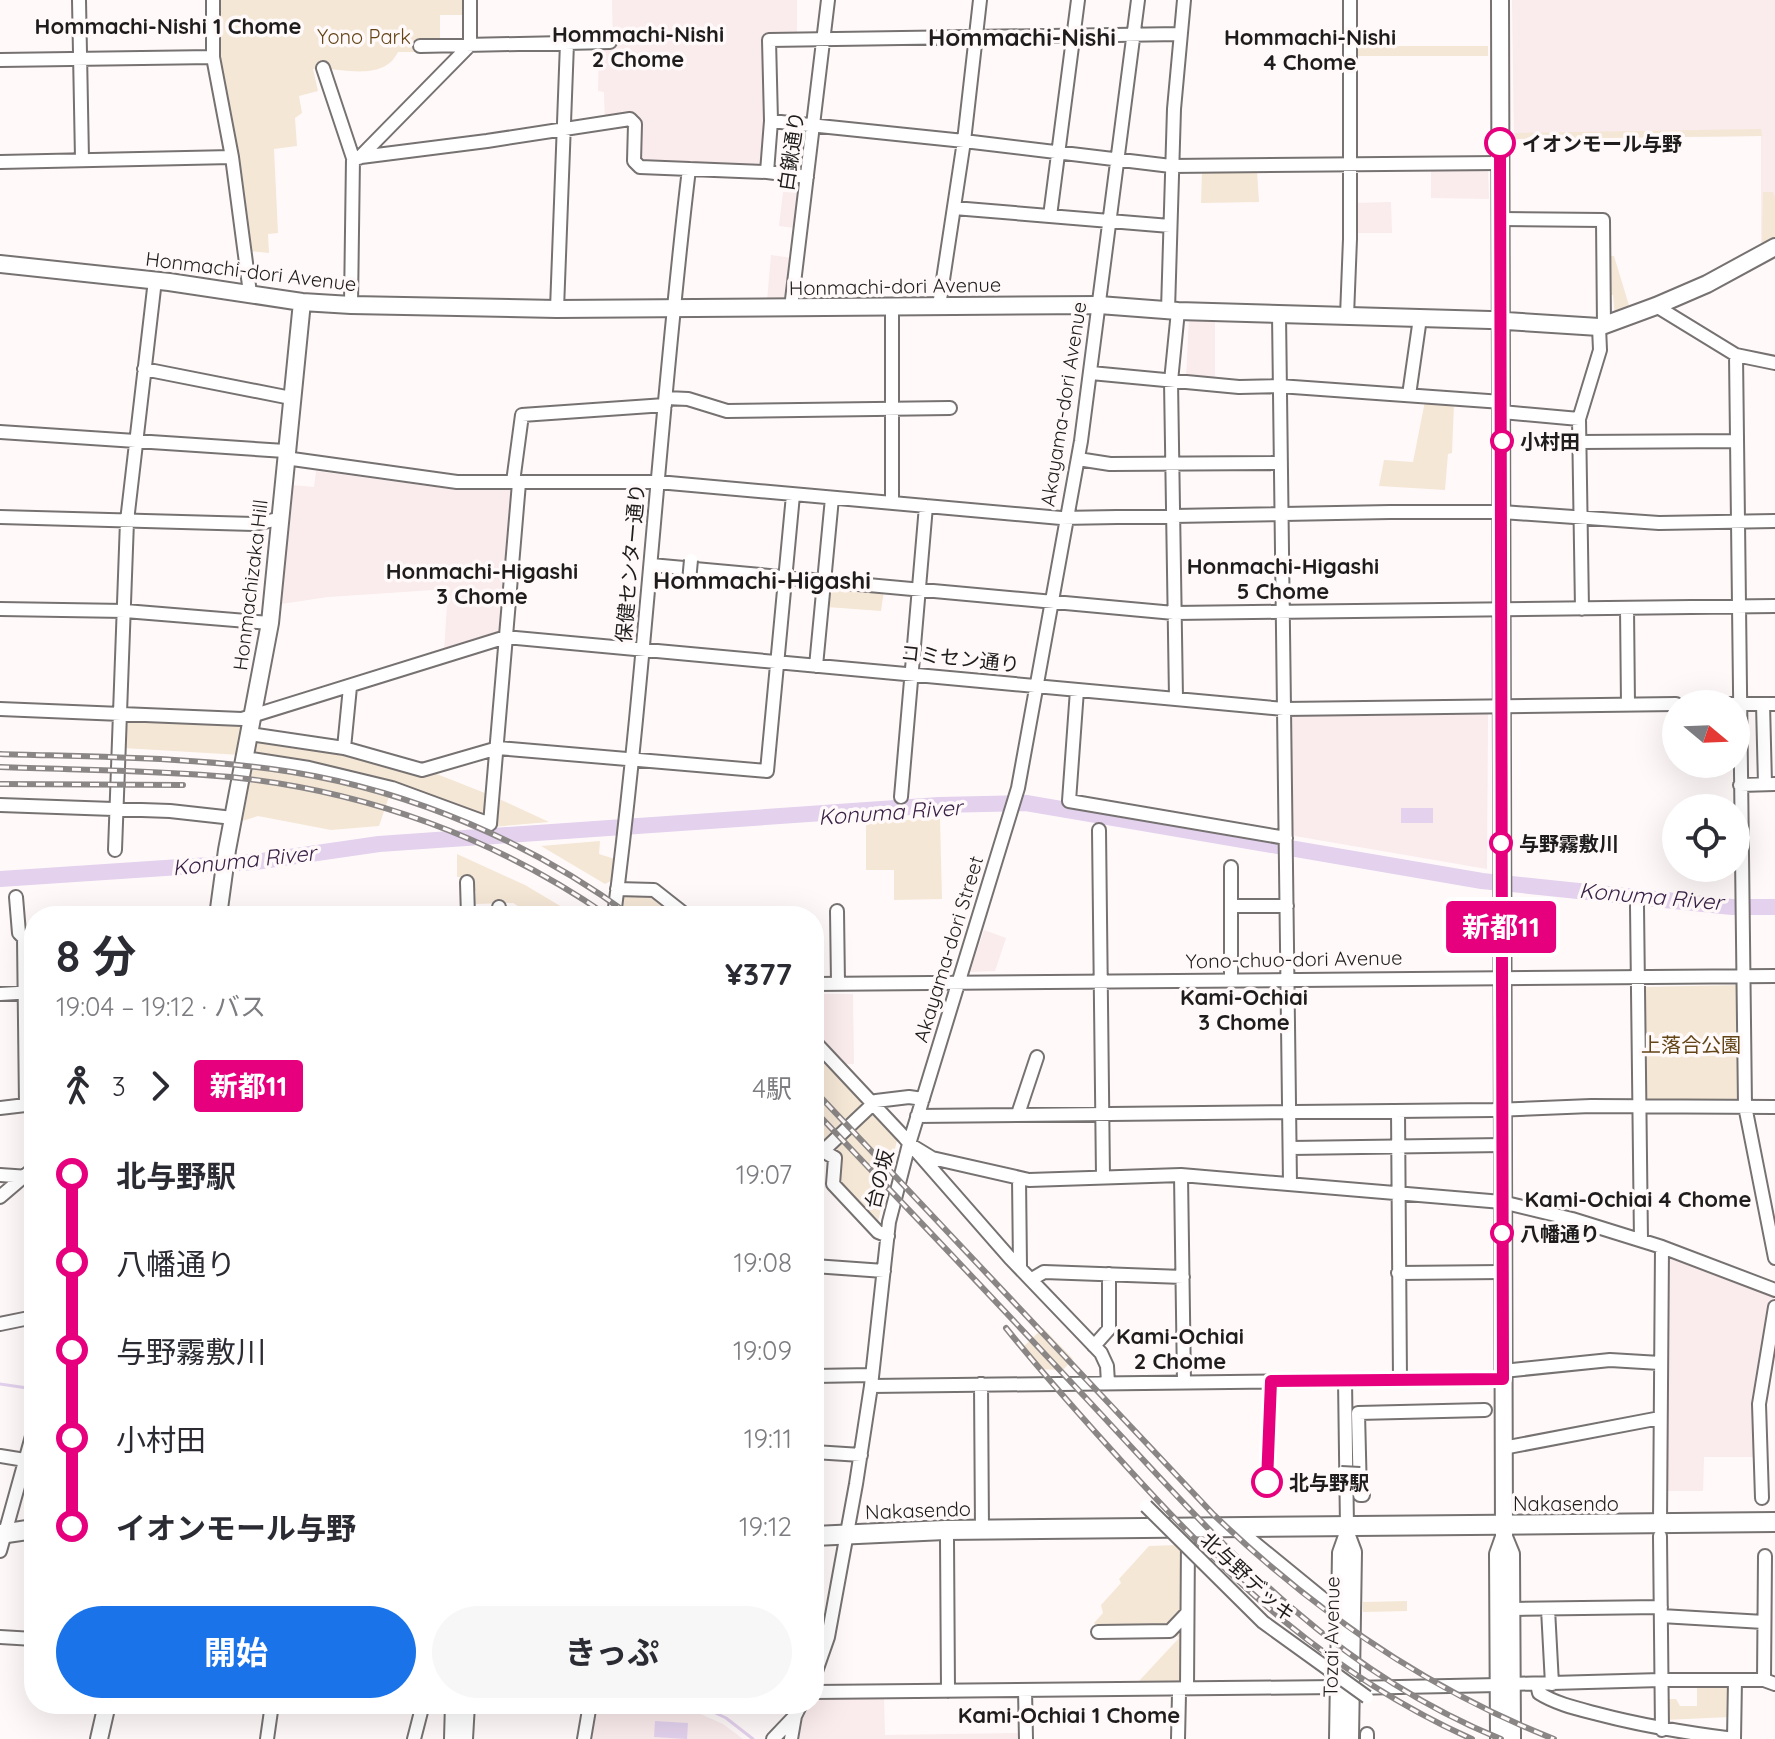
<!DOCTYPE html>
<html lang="ja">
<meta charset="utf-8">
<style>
body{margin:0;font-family:Quicksand,"Noto Sans JP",sans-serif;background:#f7f7f7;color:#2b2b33;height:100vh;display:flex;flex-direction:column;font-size:30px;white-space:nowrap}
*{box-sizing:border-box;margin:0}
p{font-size:26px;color:#7c7c81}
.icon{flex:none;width:44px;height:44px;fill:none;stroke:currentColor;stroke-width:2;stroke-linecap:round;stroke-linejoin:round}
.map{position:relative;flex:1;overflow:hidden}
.details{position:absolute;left:24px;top:906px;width:800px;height:808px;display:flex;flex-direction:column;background:#fff;border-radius:32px;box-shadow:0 8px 32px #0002}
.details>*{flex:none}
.badge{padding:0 16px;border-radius:6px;font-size:28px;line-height:52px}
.needle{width:52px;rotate:109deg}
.fabs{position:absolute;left:1662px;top:690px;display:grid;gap:16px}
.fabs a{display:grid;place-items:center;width:88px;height:88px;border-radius:50%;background:#fff;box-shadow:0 8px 32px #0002;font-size:40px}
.map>.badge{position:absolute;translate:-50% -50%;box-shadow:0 0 0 4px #fff}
.legs{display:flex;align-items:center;gap:12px;height:88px;padding:0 32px;font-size:26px}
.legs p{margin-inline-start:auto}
.summary{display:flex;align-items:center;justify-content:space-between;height:136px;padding:0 32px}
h1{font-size:44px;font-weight:700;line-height:60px}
.primary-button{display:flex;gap:16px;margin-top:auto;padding:16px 32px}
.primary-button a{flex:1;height:92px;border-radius:48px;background:#1a73e8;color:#fff;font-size:32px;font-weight:700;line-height:92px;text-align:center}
.primary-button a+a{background:#f7f7f7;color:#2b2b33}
ul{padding:0 32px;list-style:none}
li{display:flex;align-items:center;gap:28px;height:88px;font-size:30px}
li i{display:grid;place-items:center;width:12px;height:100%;margin:0 10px;background:currentColor}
li i::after{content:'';width:20px;height:20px;margin:-10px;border:6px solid;border-radius:50%;background:#fff}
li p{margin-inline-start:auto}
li:first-child i{background:linear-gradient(#0000 50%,currentColor 0)}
li:last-child i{background:linear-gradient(currentColor 50%,#0000 0)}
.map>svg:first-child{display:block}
</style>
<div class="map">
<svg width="1775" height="1739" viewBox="0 0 1775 1739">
<rect width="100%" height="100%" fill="#fff9f9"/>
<path fill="#faebec" d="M612,0H797V35L767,36L764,166L641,164L637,159L639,117L605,120L604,92L598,91L599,47L613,46Z
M1512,0H1775V241L1761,247V136L1514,139Z
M1431,169H1488L1489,199L1431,198Z
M783,192L800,193L795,228L779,226Z
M1391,202L1392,233H1355L1354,203Z
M771,255L792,258L786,297L783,300L767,301Z
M1189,316L1215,317V381L1186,379Z
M316,471L457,490H511L499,631L444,653L448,589L328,597L281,604L291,485L314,487Z
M1488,713L1487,869L1295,836L1290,832L1288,718L1291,714Z
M984,930L1006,938L995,971L970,972Z
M814,994H853L854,1064H841L814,1035Z
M1666,1251L1774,1294L1757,1405L1758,1457H1704L1703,1491H1665Z
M884,1696L885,1735L1022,1733V1739H795L806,1704H814V1698Z
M593,1704H678L723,1724L743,1739H586Z"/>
<path fill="#f5e7d6" d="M218,0H465V15H440V41L420,52H398C383,83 341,67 313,69L318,91L299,96L302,113L295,118L297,146L274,149L278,233L268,234L269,253L250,251L218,59Z
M1354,46H1488V56H1354Z
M1761,129L1762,136L1515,139V133Z
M1257,170L1259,202L1201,203L1202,171Z
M1763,192H1773L1775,198V238L1762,244Z
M1605,256H1614L1631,312L1615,317L1613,295H1606Z
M1425,401L1454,403L1452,453L1448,454L1445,490L1379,486L1384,460L1413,462Z
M826,586L884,590L881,611L827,607Z
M126,719L244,726L241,755L123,748Z
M256,737L429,771L490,795L488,817L393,785L379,826L331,830L258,816L239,822Z
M495,797L549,822L492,827Z
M940,819L942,899L894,900V870H866V821Z
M600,841L599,854L615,859L613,880L605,884L541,846Z
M457,854L525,885L577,916H534L513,903L475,904L476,891L469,890V877H457Z
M652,892L684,916H635L622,906L623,893Z
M1738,985L1740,1101L1643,1103L1642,987Z
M814,1046L898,1136L877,1226L838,1185V1155L814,1150Z
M1043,1328L1073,1359L1063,1370L1037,1369L1020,1350Z
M1177,1545L1181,1549L1180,1610L1164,1628L1099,1629L1094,1623L1103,1613L1101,1605L1121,1583L1119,1579L1149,1546Z
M1407,1601V1611L1363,1612V1602Z
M1183,1623L1181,1681H1139L1179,1638L1174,1633Z
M1697,1684H1730L1731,1717L1664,1720V1699H1676L1680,1706H1697Z"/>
<path fill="#e3d1ed" d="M1401,808H1433V823H1401Z
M655,1721L688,1723L687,1739L654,1737Z"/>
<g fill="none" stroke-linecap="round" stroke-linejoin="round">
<path stroke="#e3d1ed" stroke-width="3" d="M0,1384L34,1389
M697,1704L726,1718L753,1739"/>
<path stroke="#e3d1ed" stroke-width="16" d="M0,879L255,862L379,844L939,805L1026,803L1482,881L1732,907H1775"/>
<g stroke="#777272" stroke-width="16">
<path id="minor" d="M79,0L82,159
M213,0V57L232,157L250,293
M420,46L610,42
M0,60L213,57
M323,68L353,158L351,305
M771,121L964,141L1171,166L1500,163
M353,158L487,141L630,119L635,124L634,161L640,167L767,172L807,177
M359,158L470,45V0
M0,162L232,157
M767,172L771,121L769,40L1180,34
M954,208L1170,226
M1050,216L1078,0
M1501,219L1603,220L1604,325
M892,306V503
M939,306L964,141L980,0
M1656,306L1736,355L1775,363
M791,308L828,0
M557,309L567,43
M1168,310L1174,109L1184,0
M1279,314L1290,1183
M1347,316L1350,239V0
M1736,355L1745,1106L1775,1258
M144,369L291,398
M1091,373L1239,387L1279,386L1502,402
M1409,395L1420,318
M666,398L688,399L727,411L950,408
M1502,412L1579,419
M0,432L285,451
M1579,442L1737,441
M285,458L457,482H658L1061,518L1390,512H1502L1659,523L1775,521
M1078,459L1110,464L1281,463
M513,482L522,415L665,405
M0,517L254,524L279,519
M651,565L1174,613L1775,606
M1627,608L1628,705
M0,609L125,611L270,623
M1582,609L1579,419L1600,350L1599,327
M816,666L832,498
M1077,690L1069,801L1286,838
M1176,698L1171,381L1178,311
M1695,704H1775
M1763,704L1765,784
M0,709L242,719L506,637L1284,709L1676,704
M250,734L344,748L422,770L498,748L767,771L793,495
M344,748L350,687
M245,758L309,768L392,788L490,824L519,483
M1740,785L1775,784
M901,797L926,506
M0,805L170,811L233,818
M1099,830L1103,1177
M115,850L127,521L155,280
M1231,867V980
M467,882L468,916
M617,889L654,890L687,916
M16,897L19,933L24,938L26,1105
M1232,906H1287
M1637,906L1641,1240
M499,907L500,916
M837,911L838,984
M614,916C646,668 659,418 689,169
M814,984L1775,976
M0,994L34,992
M814,1041L904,1137L1010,1258L1101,1353L1107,1366L1108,1383
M0,1108L34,1104
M1398,1111L1400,1380
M1018,1114L1037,1057
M917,1116L1493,1110L1591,1106L1775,1107
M909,1144L932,1158L1029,1180L1181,1175L1502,1202L1572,1219L1662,1247L1775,1290
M1291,1148L1502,1145
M823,1151L876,1101L909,1097L923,1099
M814,1154L823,1151L835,1158L833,1184L878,1232L888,1236
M0,1175L29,1177
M1181,1175L1184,1382
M1019,1178L1020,1266
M0,1197L34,1168
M814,1266L884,1271
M1398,1273L1502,1272
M1032,1279L1044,1272L1183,1277
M0,1324L34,1317
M1094,1346L1109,1329V1274
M1503,1371L1610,1360L1660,1363
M814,1376L872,1375
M1345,1380L1347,1527
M981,1384L982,1529
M871,1386L1503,1379
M1269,1429L1271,1381
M1503,1448L1660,1418
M814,1452L861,1455
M0,1456L25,1460
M1363,1495H1360L1358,1413L1485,1410
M1762,1498L1759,1404L1775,1307
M1660,1524L1662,1247
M1246,1536L1339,1612
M1660,1536L1662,1730
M947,1539L948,1691
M0,1551L34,1429
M1513,1609L1661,1607
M1548,1609L1552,1684
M1661,1616L1764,1622
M1098,1632L1170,1631L1187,1613
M0,1637L34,1639
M814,1677L828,1637L856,1484L871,1386L889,1222L909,1144L1018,788L1081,441L1138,0
M1764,1680L1765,1556
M1511,1684L1661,1680H1764L1775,1684
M1537,1684L1539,1693C1556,1704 1579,1709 1598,1714C1643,1726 1687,1733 1734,1739
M1187,1688L1188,1539
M1350,1688L1499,1685
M1025,1690L1026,1739
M814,1692L1337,1687
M267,1739L272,1704
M414,1739L423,1704
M584,1739L590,1704
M773,1739L793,1718
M791,1739L795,1716L801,1704
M1178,1739L1179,1694
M1367,1739V1734
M1734,1739L1735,1680"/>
</g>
<g stroke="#777272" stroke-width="20">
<path id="major" d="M0,264L169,282L302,302L351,305L557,309L1099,305L1178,311L1490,320L1599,327L1656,306L1707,284L1775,247
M218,916L227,850L270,623L302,302
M1347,1536L1353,1552L1350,1739
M1504,1537L1511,1554L1512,1739
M99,1739L107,1704
M453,1739L454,1704
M464,1739L466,1704
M1338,1739L1341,1553L1347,1536V1527
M1499,1739L1498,1554L1504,1537L1500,0"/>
</g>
<g stroke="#777272" stroke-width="22">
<path id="highway" d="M0,1534L34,1529
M814,1536L945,1530L1775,1522"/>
</g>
<use href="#minor" stroke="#fff" stroke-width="12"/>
<use href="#major" stroke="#fff" stroke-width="16"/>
<use href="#highway" stroke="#fff" stroke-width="18"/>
<g stroke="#8a8686" stroke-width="6">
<path id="rail" d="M0,754C97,757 196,757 292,772C414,792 532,843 631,916
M0,767C77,770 154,770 231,777C366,791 496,838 608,916
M0,784L183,785
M814,1090L1214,1515C1314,1611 1424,1688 1554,1739
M814,1110C904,1205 995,1300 1084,1396C1212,1533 1323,1667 1501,1739
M1006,1328C1044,1375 1085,1421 1126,1466C1228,1579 1331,1676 1472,1739"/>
</g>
<use href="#rail" stroke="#fff9f9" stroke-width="3" stroke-dasharray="9" stroke-linecap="butt"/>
<g stroke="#777272" stroke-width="16" stroke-linecap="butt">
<path id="minor-bridge" d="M689,581L691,560
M1341,1473L1360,1474
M1146,1506L1263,1622L1367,1697"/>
</g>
<use href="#minor-bridge" stroke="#fff" stroke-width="12"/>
</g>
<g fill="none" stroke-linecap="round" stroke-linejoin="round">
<g stroke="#fff" stroke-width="18">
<path id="line-1" d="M1267,1482L1271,1381L1503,1379L1500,143"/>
</g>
<use href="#line-1" stroke="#e6007e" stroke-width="12"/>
</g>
<g fill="#fff" stroke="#e6007e" stroke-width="4">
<circle cx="1500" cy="143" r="14"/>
<circle cx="1502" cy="441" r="10"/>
<circle cx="1501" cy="843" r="10"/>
<circle cx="1502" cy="1233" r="10"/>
<circle cx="1267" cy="1482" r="14"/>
</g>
<g text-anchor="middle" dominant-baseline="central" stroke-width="7" stroke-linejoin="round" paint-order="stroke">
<g font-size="20" fill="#634518" stroke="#fff9f9">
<text x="364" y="36">Yono Park</text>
<text x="1691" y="1044">上落合公園</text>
</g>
<g font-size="20" font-weight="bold" fill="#1e1c1c" stroke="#fff9f9" text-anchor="start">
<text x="1522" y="143">イオンモール与野</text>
<text x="1520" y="441">小村田</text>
<text x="1519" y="843">与野霧敷川</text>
<text x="1520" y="1233">八幡通り</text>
<text x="1289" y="1482">北与野駅</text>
</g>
<g font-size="20" fill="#1e1c1c" stroke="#fff9f9">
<text transform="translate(791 151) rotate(-82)">白鍬通り</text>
<text transform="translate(251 271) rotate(7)">Honmachi-dori Avenue</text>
<text transform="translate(895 286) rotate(-1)">Honmachi-dori Avenue</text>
<text transform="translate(1063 404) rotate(-81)">Akayama-dori Avenue</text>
<text transform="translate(630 563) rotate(-85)">保健センター通り</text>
<text transform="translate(250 585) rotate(-83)">Honmachizaka Hill</text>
<text transform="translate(960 658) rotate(6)">コミセン通り</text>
<text transform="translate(948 949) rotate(-73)">Akayama-dori Street</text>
<text transform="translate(1294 959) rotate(-1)">Yono-chuo-dori Avenue</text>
<text transform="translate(879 1179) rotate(-76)">台の坂</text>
<text x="1566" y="1503">Nakasendo</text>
<text transform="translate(918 1510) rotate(-2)">Nakasendo</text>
<text transform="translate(1248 1577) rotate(43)">北与野デッキ</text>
<text transform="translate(1331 1637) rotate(-89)">Tozai Avenue</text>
</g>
<g font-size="22" font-weight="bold" fill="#1e1c1c" stroke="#fff9f9">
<text x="168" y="26">Hommachi-Nishi 1 Chome</text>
<text x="638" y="34">Hommachi-Nishi<tspan x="638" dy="25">2 Chome</tspan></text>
<text x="1310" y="37">Hommachi-Nishi<tspan x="1310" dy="25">4 Chome</tspan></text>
<text x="1283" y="566">Honmachi-Higashi<tspan x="1283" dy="25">5 Chome</tspan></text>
<text x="482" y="571">Honmachi-Higashi<tspan x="482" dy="25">3 Chome</tspan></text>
<text x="1244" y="997">Kami-Ochiai<tspan x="1244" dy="25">3 Chome</tspan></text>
<text x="1638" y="1199">Kami-Ochiai 4 Chome</text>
<text x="1180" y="1336">Kami-Ochiai<tspan x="1180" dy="25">2 Chome</tspan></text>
<text x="1069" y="1715">Kami-Ochiai 1 Chome</text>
</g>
<g font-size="22" font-style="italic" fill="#3a2147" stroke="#fff9f9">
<text transform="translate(890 812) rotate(-4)">Konuma River</text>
<text transform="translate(244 860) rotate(-6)">Konuma River</text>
<text transform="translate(1651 896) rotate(5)">Konuma River</text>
</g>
<g font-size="24" font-weight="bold" fill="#1e1c1c" stroke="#fff9f9">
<text x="1022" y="37">Hommachi-Nishi</text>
<text x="762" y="580">Hommachi-Higashi</text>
</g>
</g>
</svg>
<div class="fabs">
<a><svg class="needle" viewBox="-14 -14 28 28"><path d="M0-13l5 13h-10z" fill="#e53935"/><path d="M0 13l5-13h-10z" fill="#7c7c81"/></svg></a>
<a><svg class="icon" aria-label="locate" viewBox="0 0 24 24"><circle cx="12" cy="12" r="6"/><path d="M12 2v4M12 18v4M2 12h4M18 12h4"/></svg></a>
</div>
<b class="badge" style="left:1501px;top:927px;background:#e6007e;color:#fff">新都11</b>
<section class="details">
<div class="summary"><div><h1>8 分</h1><p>19:04 – 19:12 · バス</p></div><b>¥377</b></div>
<div class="legs"><svg class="icon" aria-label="walk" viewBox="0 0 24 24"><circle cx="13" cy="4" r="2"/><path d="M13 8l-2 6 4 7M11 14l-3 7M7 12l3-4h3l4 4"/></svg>3<svg class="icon" aria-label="forward" viewBox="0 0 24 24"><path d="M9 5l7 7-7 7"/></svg><b class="badge" style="background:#e6007e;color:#fff">新都11</b><p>4駅</p></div>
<ul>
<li><i style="color:#e6007e"></i><b>北与野駅</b><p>19:07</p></li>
<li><i style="color:#e6007e"></i><span>八幡通り</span><p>19:08</p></li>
<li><i style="color:#e6007e"></i><span>与野霧敷川</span><p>19:09</p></li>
<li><i style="color:#e6007e"></i><span>小村田</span><p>19:11</p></li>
<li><i style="color:#e6007e"></i><b>イオンモール与野</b><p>19:12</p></li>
</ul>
<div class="primary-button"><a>開始</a><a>きっぷ</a></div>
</section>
</div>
